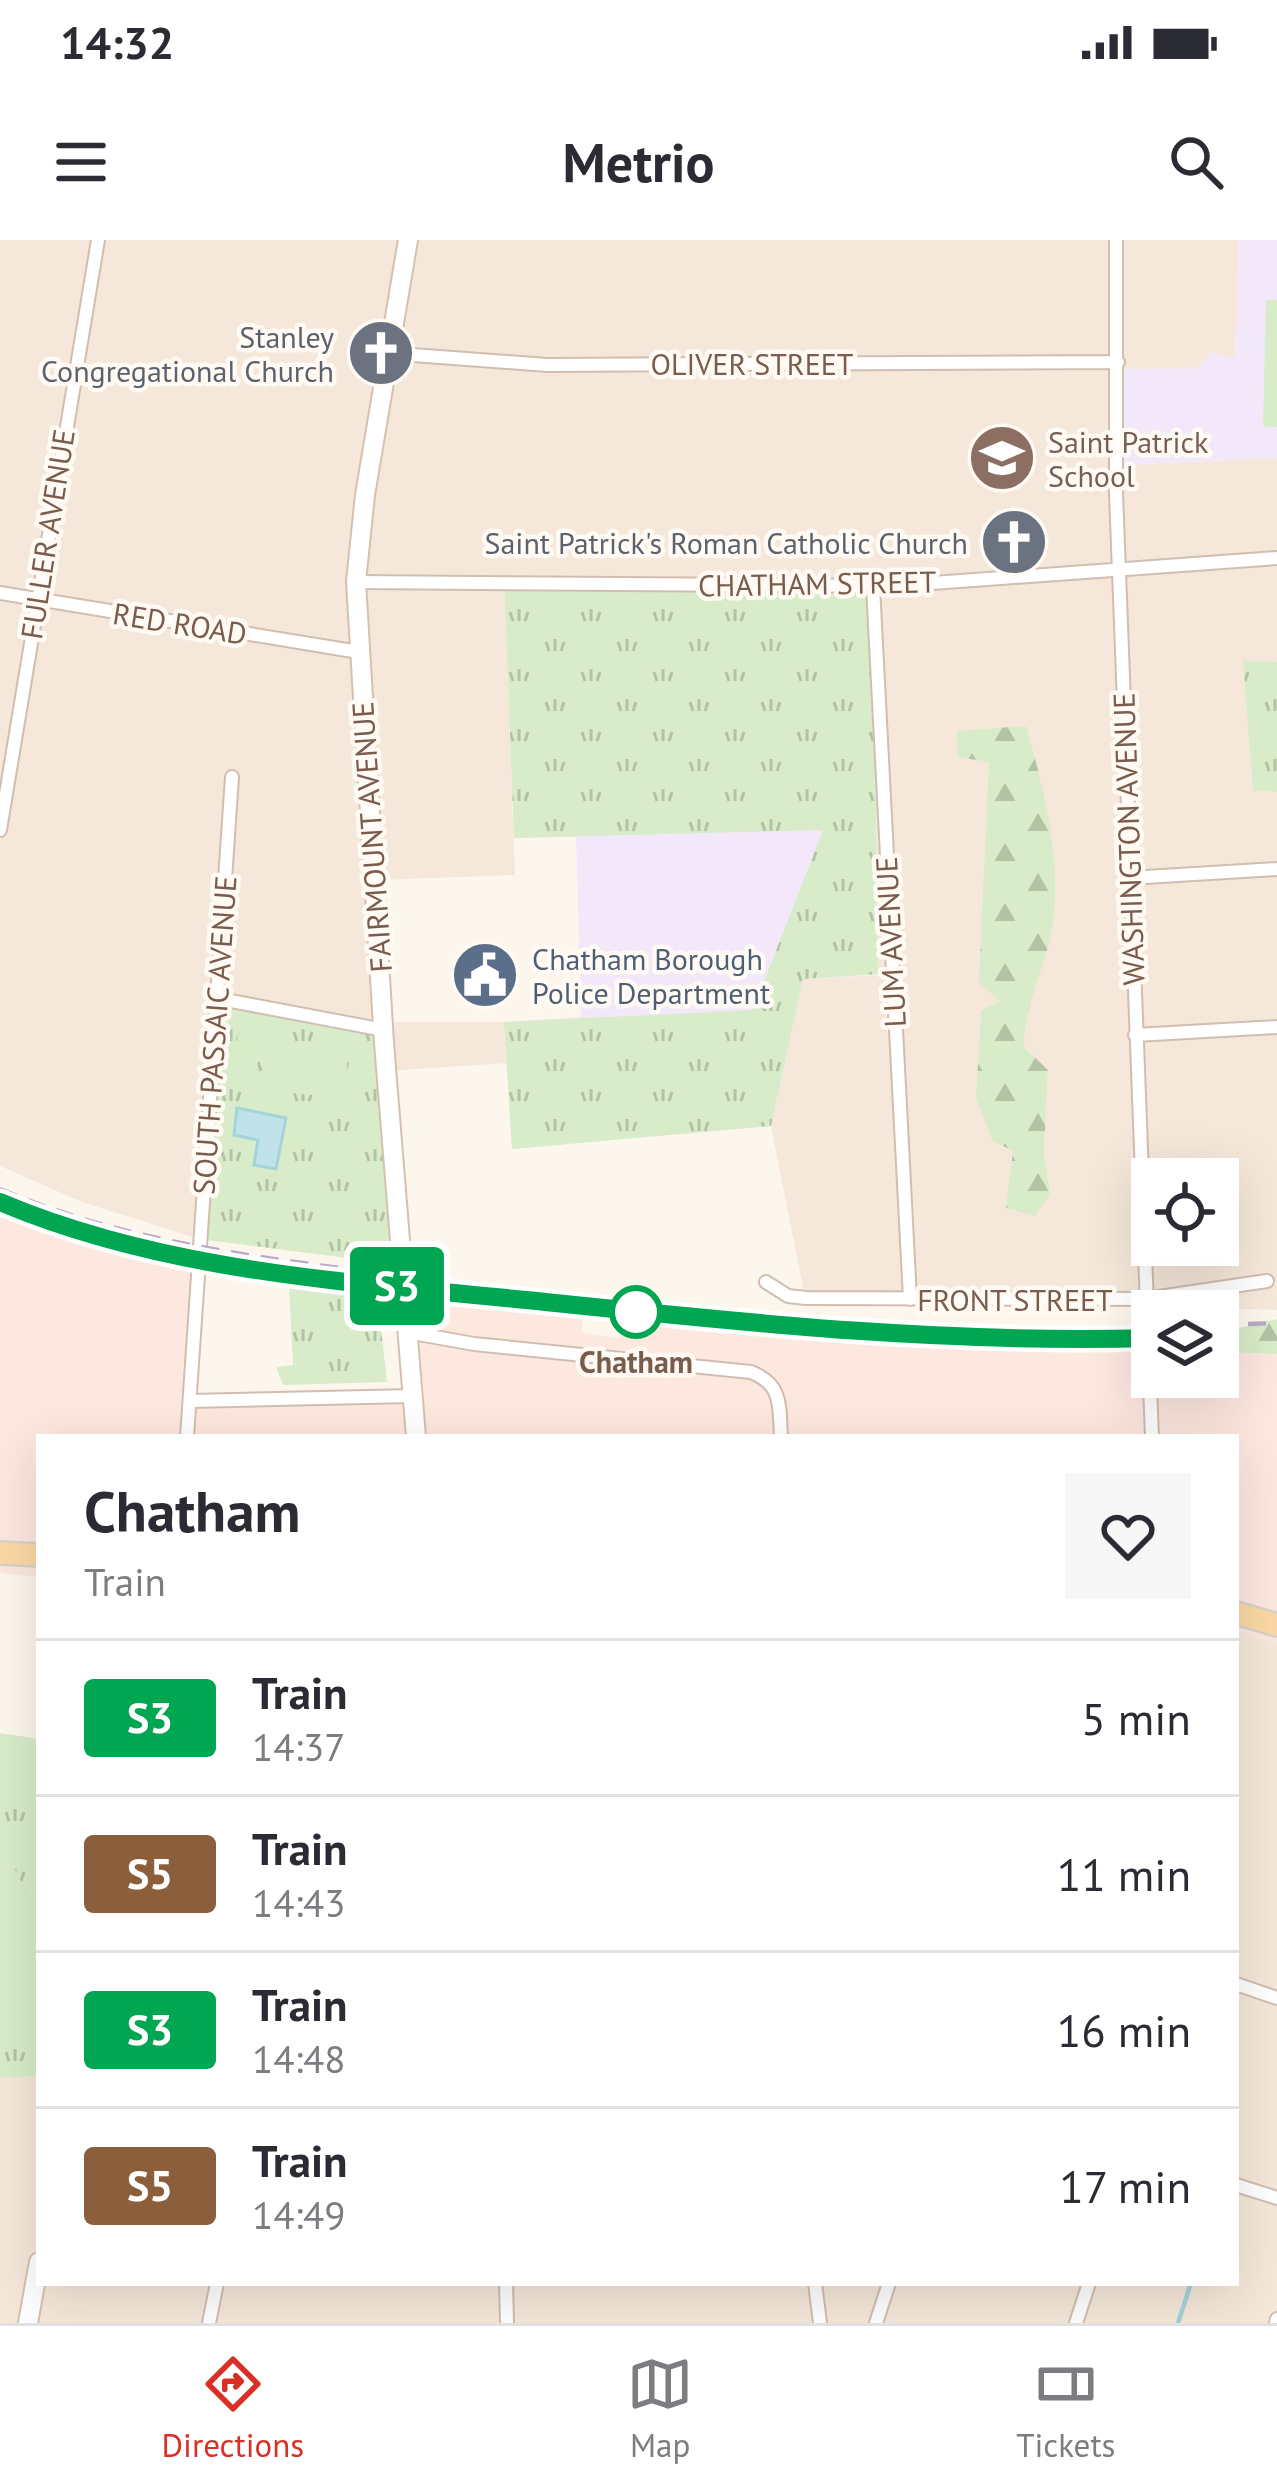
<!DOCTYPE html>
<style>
body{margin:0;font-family:"PT Sans",sans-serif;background:#f7f7f7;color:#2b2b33;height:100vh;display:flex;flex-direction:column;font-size:45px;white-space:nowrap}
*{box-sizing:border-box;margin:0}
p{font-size:39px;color:#7c7c81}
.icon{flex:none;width:66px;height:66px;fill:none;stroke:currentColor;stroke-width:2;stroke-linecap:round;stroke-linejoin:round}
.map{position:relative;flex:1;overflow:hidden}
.drawer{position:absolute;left:36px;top:1194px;width:1203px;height:852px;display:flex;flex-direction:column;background:#fff;border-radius:0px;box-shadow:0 12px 48px #0002}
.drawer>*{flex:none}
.badge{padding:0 24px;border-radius:9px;font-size:42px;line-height:78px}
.buttons{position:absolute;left:1131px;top:918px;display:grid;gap:24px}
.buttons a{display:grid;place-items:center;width:108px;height:108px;border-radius:0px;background:#fff;box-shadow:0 12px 48px #0002;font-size:60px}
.map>.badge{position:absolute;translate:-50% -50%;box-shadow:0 0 0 6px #fff}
.round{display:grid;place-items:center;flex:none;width:126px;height:126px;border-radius:0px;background:#f7f7f7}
.overview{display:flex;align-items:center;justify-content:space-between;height:204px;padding:0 48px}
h1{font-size:57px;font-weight:600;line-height:90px}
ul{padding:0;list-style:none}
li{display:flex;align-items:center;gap:36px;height:156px;padding:0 48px;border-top:3px solid #e1e1e2}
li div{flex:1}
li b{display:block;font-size:45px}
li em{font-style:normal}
li .badge{min-width:132px;font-weight:700;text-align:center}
.status{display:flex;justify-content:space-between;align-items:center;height:84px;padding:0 60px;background:#fff;direction:ltr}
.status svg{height:33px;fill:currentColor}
header{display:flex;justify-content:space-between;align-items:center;height:156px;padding:0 48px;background:#fff;font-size:54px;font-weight:600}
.tab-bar{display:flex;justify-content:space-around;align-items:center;height:168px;border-top:3px solid #e1e1e2;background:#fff;font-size:33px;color:#7c7c81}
.tab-bar a{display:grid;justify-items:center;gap:6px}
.tab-bar .current{color:#d93025}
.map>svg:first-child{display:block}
</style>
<div class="status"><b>14:32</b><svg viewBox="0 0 49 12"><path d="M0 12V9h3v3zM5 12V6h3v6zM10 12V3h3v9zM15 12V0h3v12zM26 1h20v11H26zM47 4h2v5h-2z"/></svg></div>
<header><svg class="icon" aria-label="menu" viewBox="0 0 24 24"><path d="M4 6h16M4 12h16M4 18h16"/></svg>Metrio<svg class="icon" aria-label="search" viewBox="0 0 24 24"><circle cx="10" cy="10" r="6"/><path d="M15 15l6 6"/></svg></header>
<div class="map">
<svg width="1277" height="2083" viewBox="0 0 1277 2083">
<defs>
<pattern id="grass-tufts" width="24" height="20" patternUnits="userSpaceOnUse" patternTransform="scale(3)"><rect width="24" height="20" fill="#d8ecc9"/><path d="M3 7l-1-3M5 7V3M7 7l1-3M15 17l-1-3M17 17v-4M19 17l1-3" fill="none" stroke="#b4c2a5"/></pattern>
<pattern id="forest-firs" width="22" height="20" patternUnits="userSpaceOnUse" patternTransform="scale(3)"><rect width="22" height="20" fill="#d8ecc9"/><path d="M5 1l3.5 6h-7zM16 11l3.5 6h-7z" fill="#b4c2a5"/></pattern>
</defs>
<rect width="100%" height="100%" fill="#fdf6ec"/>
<path fill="#f5e8da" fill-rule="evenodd" d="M0,0H1239L1235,118L1198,128L1118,129V225L1277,218V422L1244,420L1253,551L1277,552V1070L805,1058L771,886L803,739L877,735L504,342L515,635L378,640L384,782H504L506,823L387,831L199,999L82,962L0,926ZM989,521L1039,534L1053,610L1052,691L1024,779V807L1048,830L1044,912L1050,954L1013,910L987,602ZM1152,939H1218V1005H1152Z
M1236,1390L1277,1404V2083H0V1838L39,1836V2043H1236Z"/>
<path fill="#fde8e0" d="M0,972L45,992L200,1029L191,1161L424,1156L415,1060L583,1079L582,1093L621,1098L623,1082L860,1105L1152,1110V1137H1218V1112L1277,1114V1404L1236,1390V1197H39V1337L0,1333Z"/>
<path fill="#f3e8fa" d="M1239,0H1277V218L1117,225L1118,129L1198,128L1212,112L1235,118Z
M504,342L873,348L878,734L803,739L771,886L512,909L504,782L581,777L576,597L514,598Z"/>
<path fill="url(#grass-tufts)" d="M504,342L873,348L878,734L803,739L771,886L512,909L504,782L753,770L823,590L514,598Z
M1243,420L1277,422V552L1253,551Z
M214,757L384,791L401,1025L199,999Z
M289,1046L377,1053L387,1142L283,1145L276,1127L293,1125Z
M0,1493L39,1499V1836L0,1838Z"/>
<path fill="url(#forest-firs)" d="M1026,486C1044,549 1063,623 1052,689C1045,730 1024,764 1024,807L1048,830L1044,912L1050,954L1035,976L1006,968L1013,911L993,901L976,859L981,771L1000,761L979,743L989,522L958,517L957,491Z
M1277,1079V1114L1218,1112V1093Z"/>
<path fill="#d8ecc9" d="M1266,60H1277V187L1263,186Z
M238,792L260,794L256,843L233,841Z
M267,799L290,801L285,849L263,848Z
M297,804L319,806L314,855L292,853Z
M326,811L348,813L344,862L321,860Z
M2,1507H39V1566L1,1565Z
M3,1606L39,1677V1695L0,1715Z
M22,1719L39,1723V1771L3,1766L0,1732Z"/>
<path fill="#bfe3e8" stroke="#a5d3da" stroke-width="3" d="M237,868L286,878L276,929L254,925L258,900L234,895Z"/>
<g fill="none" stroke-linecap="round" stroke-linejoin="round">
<path stroke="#a5d3da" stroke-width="4.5" d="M1178,2083L1191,2043"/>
<g stroke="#d1beb0" stroke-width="16">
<path id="street" d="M1116,0V253L1152,1197
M386,113L547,125L1118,122
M356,342L892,346L1277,318
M873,346L910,1059
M0,353L359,412
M0,590L98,0
M1129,638L1277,629
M215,758L384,790
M1135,795L1277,787
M766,1042L788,1056L806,1058L1145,1059L1267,1041
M407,1092L474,1104L751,1132C783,1145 779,1165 781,1197
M190,1161L412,1156
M187,1197L232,537
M1236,1744L1277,1758
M1236,1945L1277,1958
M506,2043L507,2083
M815,2043L820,2083
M209,2083L217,2043
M876,2083L889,2043
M1076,2083L1089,2043
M1276,2083L1277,2079"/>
</g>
<g stroke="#d6c0b0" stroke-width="22">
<path id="secondary" d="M408,0L365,255L356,342L384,803L416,1197
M28,2083L39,2022"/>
</g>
<g stroke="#dad1cd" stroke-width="26">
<path id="primary" d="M0,1313L39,1315
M1236,1373L1277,1385"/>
</g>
<use href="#street" stroke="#fff" stroke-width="12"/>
<use href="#secondary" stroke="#fff" stroke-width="18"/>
<use href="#primary" stroke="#fbd9a5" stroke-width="21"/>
<path stroke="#b9a8c9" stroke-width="4.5" stroke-dasharray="18 12" stroke-linecap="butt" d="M0,949C137,1007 281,1020 426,1039C668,1069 908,1097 1152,1088
M1218,1085L1277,1083"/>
</g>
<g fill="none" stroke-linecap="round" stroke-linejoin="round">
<g stroke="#fff" stroke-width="27">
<path id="line" d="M0,962C165,1032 350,1042 526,1060C739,1082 937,1104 1152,1098"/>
</g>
<use href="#line" stroke="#00a651" stroke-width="18"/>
</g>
<defs>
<g id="church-disc" transform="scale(3.45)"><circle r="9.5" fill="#6b7280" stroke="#fffaf3"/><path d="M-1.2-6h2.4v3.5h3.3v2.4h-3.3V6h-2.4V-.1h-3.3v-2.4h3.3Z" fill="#fff"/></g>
<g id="school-disc" transform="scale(3.45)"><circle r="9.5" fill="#8d6e63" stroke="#fffaf3"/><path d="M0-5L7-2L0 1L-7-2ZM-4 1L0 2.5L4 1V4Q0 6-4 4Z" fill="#fff"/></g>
<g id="civic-disc" transform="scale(3.45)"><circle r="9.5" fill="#5c6f8a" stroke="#fffaf3"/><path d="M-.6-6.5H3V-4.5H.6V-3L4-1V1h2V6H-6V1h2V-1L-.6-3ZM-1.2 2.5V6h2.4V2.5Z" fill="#fff"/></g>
</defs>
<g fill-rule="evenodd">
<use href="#church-disc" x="381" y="113"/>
<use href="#school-disc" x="1002" y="218"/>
<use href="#church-disc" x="1014" y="302"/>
<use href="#civic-disc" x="485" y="735"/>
</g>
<circle fill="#fff" stroke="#00a651" stroke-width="6" cx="636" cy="1072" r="24"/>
<g text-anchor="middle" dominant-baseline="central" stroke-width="9" stroke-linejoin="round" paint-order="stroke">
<g font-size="30" fill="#5b616d" stroke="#fffaf3" text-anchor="end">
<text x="334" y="96">Stanley<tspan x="334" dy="34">Congregational Church</tspan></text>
<text x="968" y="302">Saint Patrick's Roman Catholic Church</text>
</g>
<g font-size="30" fill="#7a5c4d" stroke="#fffaf3">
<text x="752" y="123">OLIVER STREET</text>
<text transform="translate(47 294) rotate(-81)">FULLER AVENUE</text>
<text transform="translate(817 343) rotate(-1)">CHATHAM STREET</text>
<text transform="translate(180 383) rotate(9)">RED ROAD</text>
<text transform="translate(371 597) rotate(-94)">FAIRMOUNT AVENUE</text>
<text transform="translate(1128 599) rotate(-92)">WASHINGTON AVENUE</text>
<text transform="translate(890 702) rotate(-93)">LUM AVENUE</text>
<text transform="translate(214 795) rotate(-86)">SOUTH PASSAIC AVENUE</text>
<text x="1015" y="1059">FRONT STREET</text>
</g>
<g font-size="30" fill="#785e54" stroke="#fffaf3" text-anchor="start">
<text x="1048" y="201">Saint Patrick<tspan x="1048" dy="34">School</tspan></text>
</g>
<g font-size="30" fill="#4e5e75" stroke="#fffaf3" text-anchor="start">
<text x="532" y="718">Chatham Borough<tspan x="532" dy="34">Police Department</tspan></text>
</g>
<g font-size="30" font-weight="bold" fill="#7a5c4d" stroke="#fffaf3">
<text x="636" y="1121">Chatham</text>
</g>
</g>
</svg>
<div class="buttons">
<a><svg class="icon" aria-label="locate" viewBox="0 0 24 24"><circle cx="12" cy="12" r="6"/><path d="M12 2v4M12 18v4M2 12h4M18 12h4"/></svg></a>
<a><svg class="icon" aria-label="layers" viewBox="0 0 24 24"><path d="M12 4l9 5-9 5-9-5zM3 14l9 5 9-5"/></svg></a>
</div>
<b class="badge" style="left:397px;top:1046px;background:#00a651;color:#fff">S3</b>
<section class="drawer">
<div class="overview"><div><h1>Chatham</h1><p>Train</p></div><a class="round"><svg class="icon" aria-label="heart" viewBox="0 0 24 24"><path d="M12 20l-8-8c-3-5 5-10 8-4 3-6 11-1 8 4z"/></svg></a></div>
<ul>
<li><span class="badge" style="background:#00a651;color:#fff">S3</span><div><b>Train</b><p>14:37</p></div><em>5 min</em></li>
<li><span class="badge" style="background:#8b5e3c;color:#fff">S5</span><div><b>Train</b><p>14:43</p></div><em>11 min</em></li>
<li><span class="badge" style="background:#00a651;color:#fff">S3</span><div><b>Train</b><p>14:48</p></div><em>16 min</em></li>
<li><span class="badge" style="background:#8b5e3c;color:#fff">S5</span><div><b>Train</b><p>14:49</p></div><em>17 min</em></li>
</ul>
</section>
</div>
<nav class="tab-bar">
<a class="current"><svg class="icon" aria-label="directions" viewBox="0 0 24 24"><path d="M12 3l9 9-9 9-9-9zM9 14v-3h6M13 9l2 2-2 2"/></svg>Directions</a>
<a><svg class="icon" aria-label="map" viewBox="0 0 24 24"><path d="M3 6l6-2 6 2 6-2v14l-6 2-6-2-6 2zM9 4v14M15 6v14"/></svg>Map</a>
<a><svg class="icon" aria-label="tickets" viewBox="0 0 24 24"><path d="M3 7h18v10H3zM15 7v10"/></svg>Tickets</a>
</nav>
